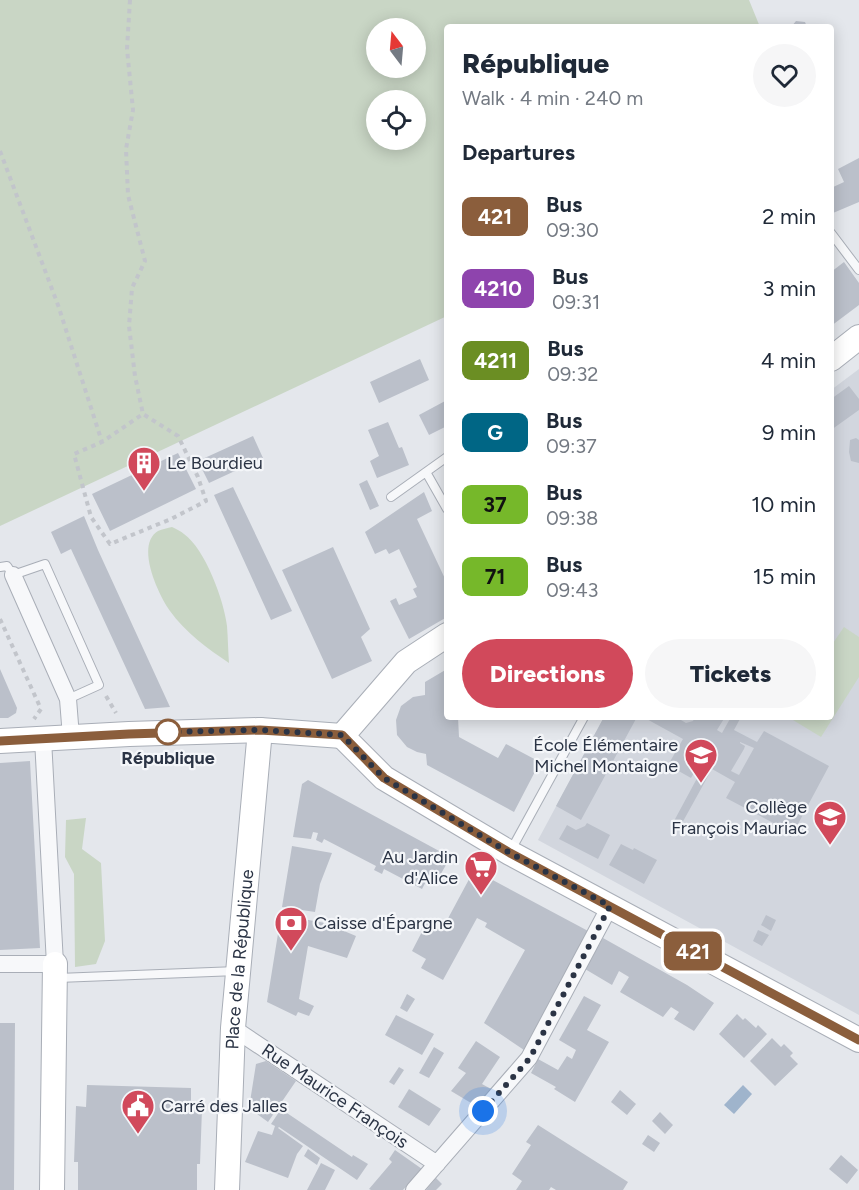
<!DOCTYPE html>
<meta charset="utf-8">
<style>
body{margin:0;font-family:Figtree,sans-serif;background:#f6f6f7;color:#1f2937;height:100vh;display:flex;flex-direction:column;font-size:22px;white-space:nowrap}
*{box-sizing:border-box;margin:0}
p{font-size:20px;color:#747a83}
.icon{flex:none;width:33px;height:33px;fill:none;stroke:currentColor;stroke-width:2;stroke-linecap:round;stroke-linejoin:round}
.map{position:relative;flex:1;overflow:hidden}
.sheet{position:absolute;left:444px;top:24px;width:390px;height:696px;display:flex;flex-direction:column;background:#fff;border-radius:6px;box-shadow:0 3px 15px #0003}
.sheet>*{flex:none}
.badge{padding:0 12px;border-radius:9px;font-size:21px;line-height:39px}
.needle{width:39px;rotate:344deg}
.buttons{position:absolute;left:366px;top:18px;display:grid;gap:12px}
.buttons a{display:grid;place-items:center;width:60px;height:60px;border-radius:50%;background:#fff;box-shadow:0 3px 15px #0003;font-size:30px}
.you{position:absolute;width:30px;height:30px;margin:-15px;border:4px solid #fff;border-radius:50%;background:#1a73e8;box-shadow:0 0 0 9px #1a73e833}
.map>.badge{position:absolute;translate:-50% -50%;box-shadow:0 0 0 3px #fff}
h2{padding:0 18px;font-size:22px;line-height:54px}
.round{display:grid;place-items:center;flex:none;width:63px;height:63px;border-radius:32px;background:#f6f6f7}
.head{display:flex;align-items:center;justify-content:space-between;height:102px;padding:0 18px}
h1{font-size:28px;font-weight:800;line-height:45px}
.primary-button{display:flex;gap:12px;margin-top:auto;padding:12px 18px}
.primary-button a{flex:1;height:69px;border-radius:36px;background:#d1495b;color:#fff;font-size:24px;font-weight:800;line-height:69px;text-align:center}
.primary-button a+a{background:#f6f6f7;color:#1f2937}
ul{padding:0;list-style:none}
li{display:flex;align-items:center;gap:18px;height:72px;padding:0 18px}
li div{flex:1}
li b{display:block;font-size:22px}
li em{font-style:normal}
li .badge{min-width:66px;font-weight:700;text-align:center}
.map>svg:first-child{display:block}
</style>
<div class="map">
<svg width="859" height="1190" viewBox="0 0 859 1190">
<rect width="100%" height="100%" fill="#e4e7ec"/>
<path fill="#d2d6de" d="M859,369V1015L538,840L604,717H831V390Z"/>
<path fill="#c9d6c5" fill-rule="evenodd" d="M0,0H749L760,27H447V316L0,526ZM416,28V68H376V28ZM416,100V140H376V100Z
M172,527C176,529 181,531 184,534C205,549 224,600 227,626C228,638 228,651 229,663C208,649 185,632 170,611C158,594 135,545 158,531C162,529 168,528 172,527Z
M844,627L859,637V677L821,737L788,717H831V646Z
M86,818L82,849L101,863L105,941L96,964L75,967L74,874L65,857L66,820Z"/>
<path fill="#9fb4cc" d="M743,1085L752,1094L734,1114L724,1105Z"/>
<path fill="#bbc0ca" fill-rule="evenodd" d="M796,21L805,22L807,27H791Z
M859,158V202L833,213L831,209V188L844,182L838,169Z
M844,262L859,283V305L831,326V272Z
M420,359L429,380L379,403L370,382Z
M849,386L859,399V410L831,430V399Z
M447,400V426L429,435L419,415Z
M388,422L399,448L402,447L409,465L377,478L370,461L379,456L368,430Z
M253,436L263,458L209,483L198,461Z
M856,438L859,440V463L851,461L849,452L850,440Z
M178,453L196,489L110,531L92,494Z
M367,480L379,506L370,510L359,484Z
M233,487L292,611L271,620L214,495Z
M424,492L432,511L417,519L447,583V590H445L447,617L409,639L390,601L396,598L399,605L417,597L413,589L417,587L399,549L389,554L386,549L375,554L365,532Z
M84,516L98,550L170,707L145,709L71,549L61,554L51,532Z
M333,547L370,629L361,637L372,661L332,679L282,570Z
M0,669L17,708L16,713L8,718H0Z
M447,669V717H458L459,737L498,758L506,744L540,762L514,812L427,765L426,754L417,752L407,747L397,735L396,720L401,706L413,697L425,695V682Z
M604,717H637L581,820L556,806Z
M643,717H676L686,723L693,721L695,717H725L717,730L722,733L731,717H741L734,730L757,742L764,731L829,766L791,837L779,830L781,827L726,798L735,782L712,769L681,825L674,821L709,756L705,754L691,778L668,765L683,739ZM740,742L754,748L739,775L731,771L744,749L745,746L740,743Z
M30,761L40,948L0,950V763Z
M308,780L441,852L437,860L446,865L439,877L431,872L422,889L384,869L382,874L374,870L376,866L324,839L322,843L316,840L318,833L313,832L311,839L293,837L302,784Z
M587,823L610,835L598,859L559,839L567,825L576,830L585,826Z
M621,844L633,850L634,848L657,860L644,884L609,865Z
M292,846L332,853L320,884L315,912L282,907Z
M474,870L590,932L524,1050L484,1023L525,950L485,927L487,923L477,918L443,980L421,968L426,959L412,951L427,922L438,929L441,922L445,924Z
M281,915L325,923L356,936L347,958L308,946L299,999L314,1006L309,1016L298,1012L296,1016L267,1002Z
M766,915L776,920L771,931L761,925Z
M758,930L769,935L762,946L753,941Z
M603,938L687,985L714,1003L694,1031L674,1019L679,1012L671,1007L663,1017L620,992L629,977L619,971L612,985L585,969Z
M407,994L415,999L407,1012L400,1008Z
M584,996L601,1005L587,1030L609,1042L575,1102L554,1089L556,1087L531,1073L538,1059L558,1070L567,1056L572,1059L576,1050L559,1040Z
M737,1014L743,1020L745,1018L756,1028L758,1025L767,1034L744,1058L719,1034Z
M396,1015L434,1034L422,1055L385,1035Z
M0,1023H15L14,1190H0Z
M772,1038L781,1047L784,1044L793,1053L790,1056L798,1064L775,1086L750,1061Z
M476,1041L500,1057L482,1084L491,1089L476,1106L451,1091L466,1073L458,1068Z
M434,1047L444,1053L429,1078L419,1073Z
M266,1061L296,1081L268,1122L249,1108L256,1064Z
M399,1067L404,1070L394,1085L389,1082Z
M87,1085L191,1088V1108L202,1109L200,1164H197V1190H78V1162H74L76,1106L86,1107Z
M409,1089L441,1109L429,1126L398,1107Z
M620,1090L636,1104L627,1115L611,1102Z
M281,1109L352,1157L353,1155L368,1164L357,1180L279,1127L278,1128L303,1146L297,1154L288,1178L245,1162L258,1131L272,1135L275,1126L271,1124Z
M660,1112L673,1125L665,1134L652,1121Z
M538,1125L628,1182L623,1190H556L551,1187L549,1190H516L522,1181L512,1174L531,1145L526,1142Z
M648,1135L660,1143L654,1152L642,1144Z
M308,1149L320,1158L317,1165L304,1156Z
M395,1150L422,1169L403,1190H371L369,1189L392,1162L389,1159Z
M841,1155L858,1170L847,1184L829,1169Z
M321,1163L335,1170L325,1190H307Z
M436,1178L442,1184L436,1190H426Z"/>
<g fill="none" stroke-linecap="round" stroke-linejoin="round">
<g stroke="#a9aeb7" stroke-width="10">
<path id="lane" d="M831,233L859,270
M447,457L426,472L447,509
M391,497L426,472
M0,567L7,566L13,575L45,564L99,685L68,699
M511,850L584,717
M58,978L237,971"/>
</g>
<g stroke="#a9aeb7" stroke-width="18">
<path id="street" d="M13,575L68,699L71,737
M0,964H55L43,739
M233,1028L437,1164
M414,1190L529,1058L610,906"/>
</g>
<g stroke="#a9aeb7" stroke-width="26">
<g id="secondary">
<path d="M831,359L859,337"/>
<path d="M342,736L384,778L510,853L859,1040"/>
<path d="M342,736L406,662L447,635"/>
<path d="M0,741L129,734L260,730L342,736"/>
<path d="M52,1190L55,964"/>
<path id="s1" d="M227,1190L233,1028L260,730"/>
</g>
</g>
<path stroke="#c2c5cb" stroke-width="4" stroke-dasharray="4.5 4.5" stroke-linecap="butt" d="M130,0L127,49L133,110L126,149L128,195L145,261L132,288L129,326L135,376L143,414L178,436L198,477L206,501L171,519L110,544L91,517L74,454L102,442L143,414
M0,151L58,305L102,442
M0,619L41,709L34,719
M106,696L116,713"/>
<use href="#lane" stroke="#f7f8fa" stroke-width="8"/>
<use href="#street" stroke="#f7f8fa" stroke-width="16"/>
<use href="#secondary" stroke="#fff" stroke-width="24"/>
</g>
<g fill="none" stroke-linecap="round" stroke-linejoin="round">
<g stroke="#fff" stroke-width="14">
<path id="line" d="M0,741L129,734L260,730L342,735L384,778L510,853L859,1040"/>
</g>
<use href="#line" stroke="#8b5e3c" stroke-width="9"/>
<path stroke="#2b3445" stroke-width="6" stroke-dasharray="0 10.8" d="M168,732L260,730L342,735L384,778L510,853L610,906L530,1058L483,1111"/>
</g>
<defs>
<g id="building-pin" transform="scale(1.725)"><path d="M0 17L-7.5 6A9.5 9.5 0 1 1 7.5 6Z" fill="#d1495b" stroke="#f4f6f9"/><path d="M-4-6H4V6H1V3H-1V6H-4ZM-2.5-4.3h1.7v1.8h-1.7ZM.8-4.3h1.7v1.8H.8ZM-2.5-1h1.7V.8h-1.7ZM.8-1h1.7V.8H.8Z" fill="#fff"/></g>
<g id="school-pin" transform="scale(1.725)"><path d="M0 17L-7.5 6A9.5 9.5 0 1 1 7.5 6Z" fill="#d1495b" stroke="#f4f6f9"/><path d="M0-5L7-2L0 1L-7-2ZM-4 1L0 2.5L4 1V4Q0 6-4 4Z" fill="#fff"/></g>
<g id="supermarket-pin" transform="scale(1.725)"><path d="M0 17L-7.5 6A9.5 9.5 0 1 1 7.5 6Z" fill="#d1495b" stroke="#f4f6f9"/><path d="M-6-5.5h2.5l.6 2H6L4.5 2H-2.5L-4.4-4H-6ZM-1.5 3.2a1.3 1.3 0 1 0 .1 0ZM3 3.2a1.3 1.3 0 1 0 .1 0Z" fill="#fff"/></g>
<g id="bank-pin" transform="scale(1.725)"><path d="M0 17L-7.5 6A9.5 9.5 0 1 1 7.5 6Z" fill="#d1495b" stroke="#f4f6f9"/><path d="M-6-4H6V4H-6ZM0-2.3a2.3 2.3 0 1 0 0 4.6a2.3 2.3 0 1 0 0-4.6Z" fill="#fff"/></g>
<g id="civic-pin" transform="scale(1.725)"><path d="M0 17L-7.5 6A9.5 9.5 0 1 1 7.5 6Z" fill="#d1495b" stroke="#f4f6f9"/><path d="M-.6-6.5H3V-4.5H.6V-3L4-1V1h2V6H-6V1h2V-1L-.6-3ZM-1.2 2.5V6h2.4V2.5Z" fill="#fff"/></g>
</defs>
<g fill-rule="evenodd">
<use href="#building-pin" x="144" y="463"/>
<use href="#school-pin" x="701" y="755"/>
<use href="#school-pin" x="830" y="817"/>
<use href="#supermarket-pin" x="481" y="867"/>
<use href="#bank-pin" x="291" y="923"/>
<use href="#civic-pin" x="138" y="1106"/>
</g>
<circle fill="#fff" stroke="#8b5e3c" stroke-width="3" cx="168" cy="732" r="12"/>
<g text-anchor="middle" dominant-baseline="central" stroke-width="4.5" stroke-linejoin="round" paint-order="stroke">
<g font-size="18" fill="#2b3445" stroke="#f4f6f9" text-anchor="start">
<text x="167" y="463">Le Bourdieu</text>
<text x="678" y="745" text-anchor="end">École Élémentaire<tspan x="678" dy="21">Michel Montaigne</tspan></text>
<text x="807" y="807" text-anchor="end">Collège<tspan x="807" dy="21">François Mauriac</tspan></text>
<text x="458" y="857" text-anchor="end">Au Jardin<tspan x="458" dy="21">d'Alice</tspan></text>
<text x="314" y="923">Caisse d'Épargne</text>
<text x="161" y="1106">Carré des Jalles</text>
</g>
<g font-size="18" font-weight="bold" fill="#2b3445" stroke="#f4f6f9">
<text x="168" y="758">République</text>
</g>
<g font-size="18" fill="#2b3445" stroke="#f4f6f9">
<text stroke="none"><textPath href="#s1" startOffset="231">Place de la République</textPath></text>
<text transform="translate(335 1096) rotate(34)">Rue Maurice François</text>
</g>
</g>
</svg>
<div class="buttons">
<a><svg class="needle" viewBox="-14 -14 28 28"><path d="M0-13l5 13h-10z" fill="#e53935"/><path d="M0 13l5-13h-10z" fill="#747a83"/></svg></a>
<a><svg class="icon" aria-label="locate" viewBox="0 0 24 24"><circle cx="12" cy="12" r="6"/><path d="M12 2v4M12 18v4M2 12h4M18 12h4"/></svg></a>
</div>
<div class="you" style="left:483px;top:1111px"></div>
<b class="badge" style="left:693px;top:951px;background:#8b5e3c;color:#fff">421</b>
<section class="sheet">
<div class="head"><div><h1>République</h1><p>Walk · 4 min · 240 m</p></div><a class="round"><svg class="icon" aria-label="heart" viewBox="0 0 24 24"><path d="M12 20l-8-8c-3-5 5-10 8-4 3-6 11-1 8 4z"/></svg></a></div>
<h2>Departures</h2>
<ul>
<li><span class="badge" style="background:#8b5e3c;color:#fff">421</span><div><b>Bus</b><p>09:30</p></div><em>2 min</em></li>
<li><span class="badge" style="background:#8e44ad;color:#fff">4210</span><div><b>Bus</b><p>09:31</p></div><em>3 min</em></li>
<li><span class="badge" style="background:#6b8e23;color:#fff">4211</span><div><b>Bus</b><p>09:32</p></div><em>4 min</em></li>
<li><span class="badge" style="background:#006685;color:#fff">G</span><div><b>Bus</b><p>09:37</p></div><em>9 min</em></li>
<li><span class="badge" style="background:#76b82a;color:#111">37</span><div><b>Bus</b><p>09:38</p></div><em>10 min</em></li>
<li><span class="badge" style="background:#76b82a;color:#111">71</span><div><b>Bus</b><p>09:43</p></div><em>15 min</em></li>
</ul>
<div class="primary-button"><a>Directions</a><a>Tickets</a></div>
</section>
</div>
